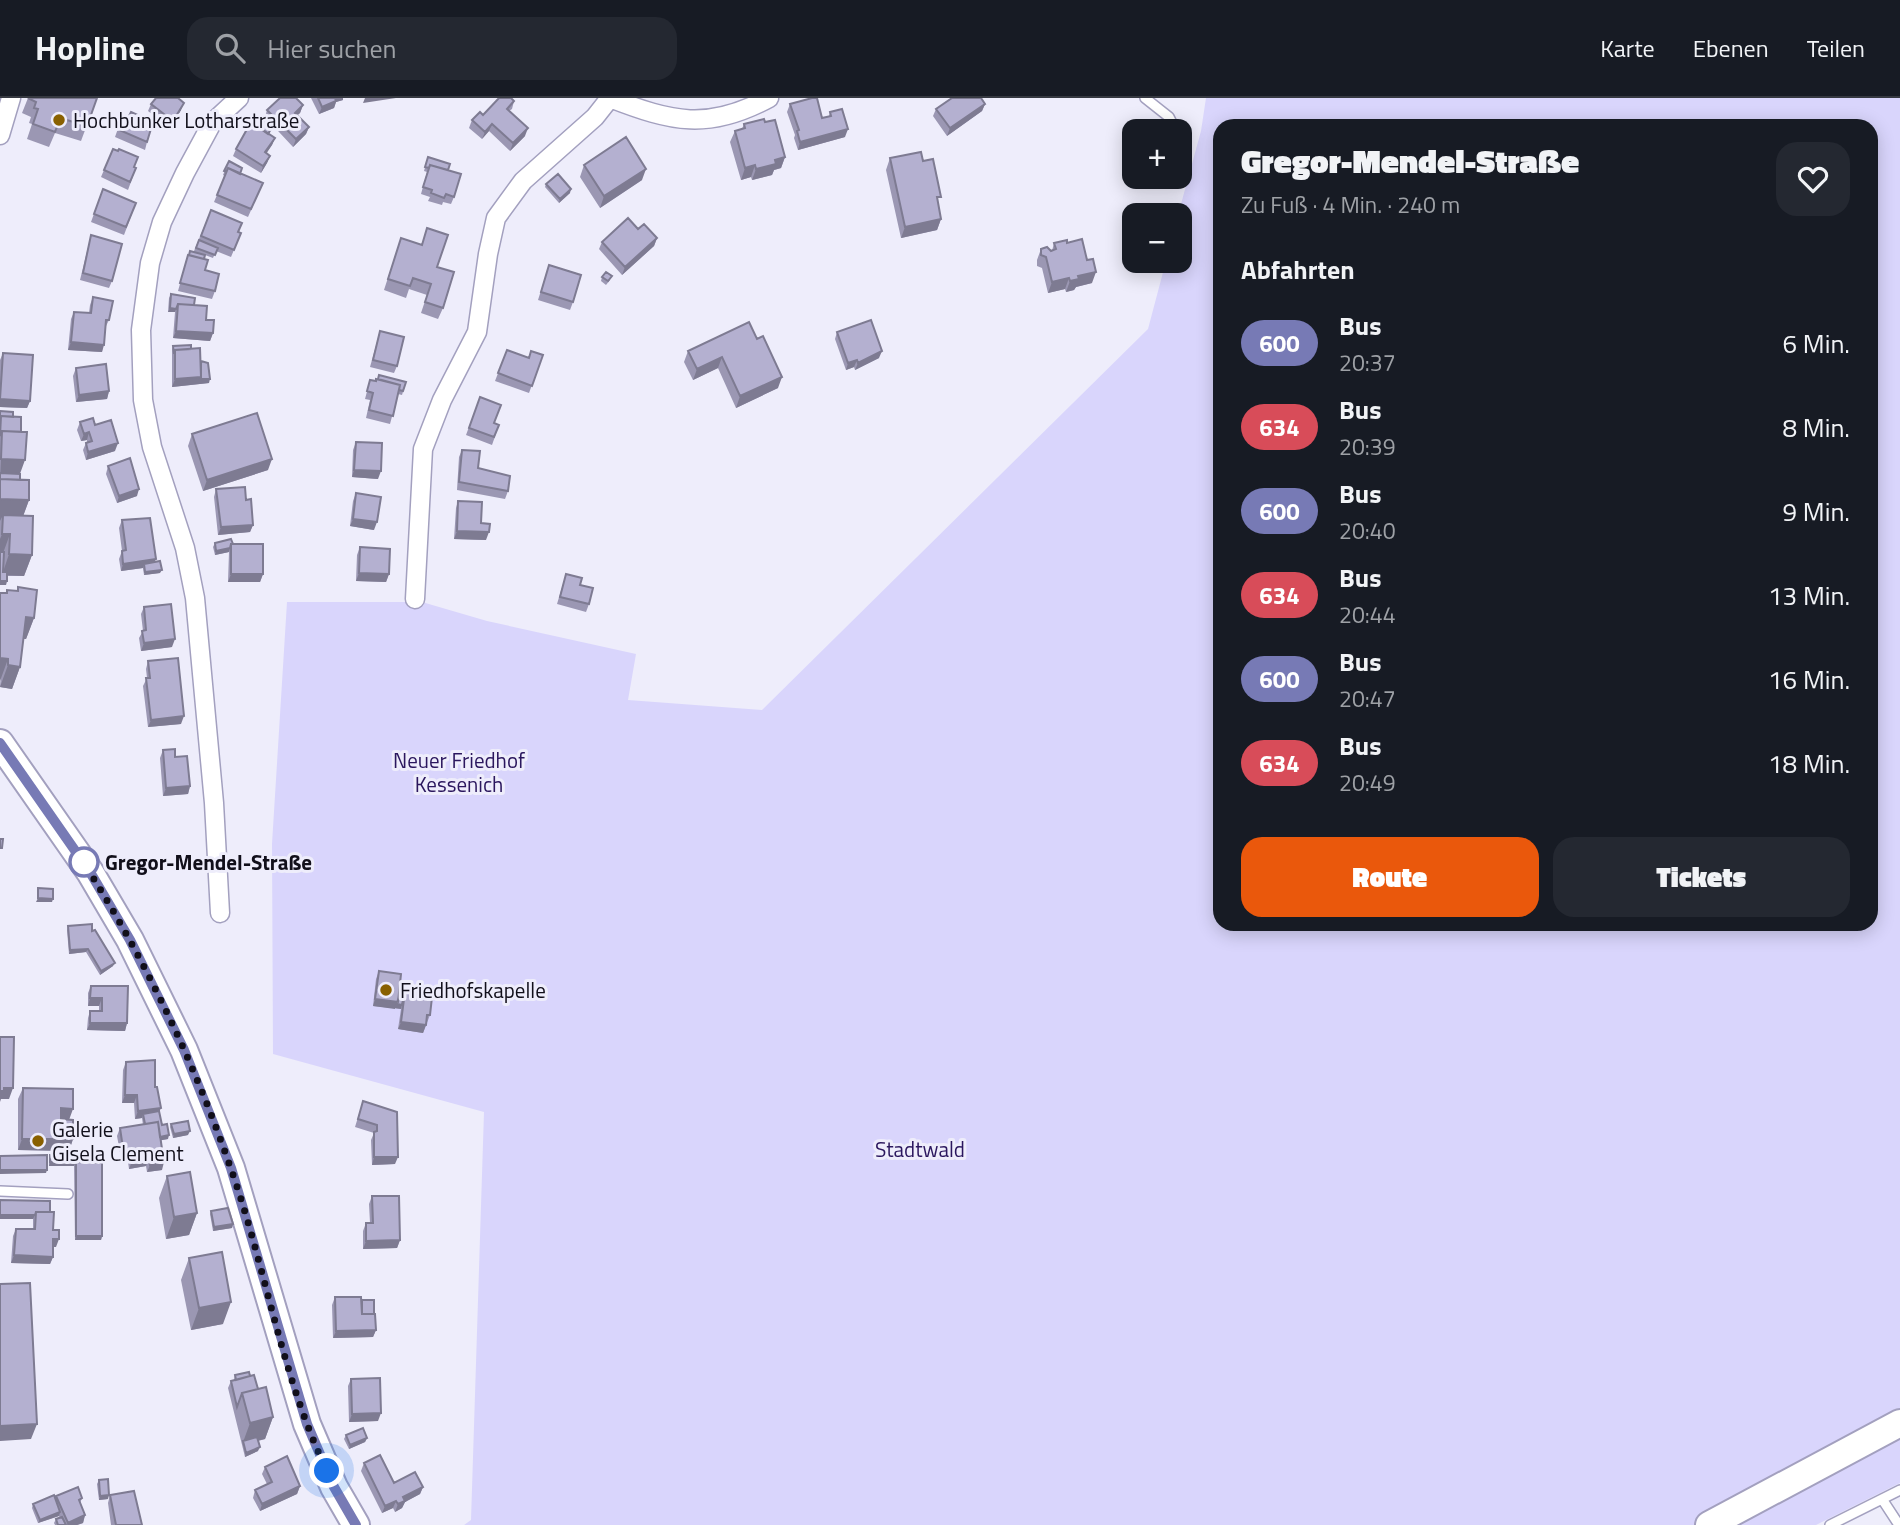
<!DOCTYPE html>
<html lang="de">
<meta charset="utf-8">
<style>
body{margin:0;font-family:"Titillium Web",sans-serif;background:#242831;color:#f1f3f6;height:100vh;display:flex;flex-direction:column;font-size:26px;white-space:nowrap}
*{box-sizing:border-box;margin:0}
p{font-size:23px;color:#9ea1a6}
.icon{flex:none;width:38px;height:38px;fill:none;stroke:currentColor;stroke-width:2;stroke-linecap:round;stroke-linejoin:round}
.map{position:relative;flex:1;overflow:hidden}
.side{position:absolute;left:1213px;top:21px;width:665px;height:812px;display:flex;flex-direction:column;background:#171b24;border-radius:21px;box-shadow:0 4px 18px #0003}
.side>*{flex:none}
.badge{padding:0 14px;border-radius:23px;font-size:24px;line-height:46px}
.buttons{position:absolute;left:1122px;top:21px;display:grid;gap:14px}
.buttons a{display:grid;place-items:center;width:70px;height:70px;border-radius:14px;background:#171b24;box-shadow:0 4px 18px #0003;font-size:35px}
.you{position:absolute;width:35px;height:35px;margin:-18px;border:5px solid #fff;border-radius:50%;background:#1a73e8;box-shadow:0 0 0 10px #1a73e833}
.map>.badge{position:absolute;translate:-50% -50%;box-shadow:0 0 0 4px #fff}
h2{padding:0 28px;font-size:26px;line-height:63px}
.round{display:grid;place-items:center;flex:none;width:74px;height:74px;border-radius:21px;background:#242831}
.summary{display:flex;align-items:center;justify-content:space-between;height:119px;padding:0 28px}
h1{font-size:33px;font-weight:800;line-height:52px}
.button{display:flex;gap:14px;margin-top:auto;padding:14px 28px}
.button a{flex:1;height:80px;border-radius:21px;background:#ea580c;color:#fff;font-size:28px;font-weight:800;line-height:80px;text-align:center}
.button a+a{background:#242831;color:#f1f3f6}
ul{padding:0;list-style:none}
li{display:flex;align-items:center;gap:21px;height:84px;padding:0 28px}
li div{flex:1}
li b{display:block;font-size:26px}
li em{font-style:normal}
li .badge{min-width:77px;font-weight:700;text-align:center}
header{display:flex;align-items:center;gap:42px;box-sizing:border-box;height:98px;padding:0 35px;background:#171b24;border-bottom:2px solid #363941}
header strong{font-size:33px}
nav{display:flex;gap:38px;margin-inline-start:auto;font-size:24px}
.search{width:490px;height:63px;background:#242831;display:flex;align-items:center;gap:18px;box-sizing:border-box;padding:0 24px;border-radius:21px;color:#9ea1a6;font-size:26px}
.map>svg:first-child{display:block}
</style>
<header>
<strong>Hopline</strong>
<div class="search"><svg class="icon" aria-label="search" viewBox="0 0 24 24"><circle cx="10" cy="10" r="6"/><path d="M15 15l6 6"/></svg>Hier suchen</div>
<nav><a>Karte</a><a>Ebenen</a><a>Teilen</a></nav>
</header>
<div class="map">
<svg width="1900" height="1427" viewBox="0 0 1900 1427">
<rect width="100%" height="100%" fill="#eeedfb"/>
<path fill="#d9d5fc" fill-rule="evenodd" d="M1206,0H1900V1385L1816,1427H464L471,1422L484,1014L273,956L272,746L287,504H422L487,523L636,556L628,602L762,612L1148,231L1166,163H1180L1178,117L1201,33ZM1220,28H1871V826H1220Z"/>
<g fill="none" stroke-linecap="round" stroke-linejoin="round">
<g stroke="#a3a0bf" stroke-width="12">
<path id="lane" d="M1145,0L1169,19L1176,33
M0,1093L68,1096
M1882,1401L1899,1427
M1830,1427L1900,1392"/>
</g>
<g stroke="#a3a0bf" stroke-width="21">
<path id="street" d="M610,0C672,24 708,33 769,0
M0,37L11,0
M415,501L423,351L442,302L477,234L488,156L496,120L523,83L595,19L610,0
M220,815L214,705L195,500L185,450L152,349L143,302L141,232L150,165L162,124L185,75L212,25L239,0"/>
</g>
<g stroke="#a3a0bf" stroke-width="30">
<path id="secondary" d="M0,645L90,774L130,842L184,952L231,1070L307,1326L334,1389L356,1427
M1709,1427L1900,1325"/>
</g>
<use href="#lane" stroke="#fff" stroke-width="9"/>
<use href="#street" stroke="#fff" stroke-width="18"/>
<use href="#secondary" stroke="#fff" stroke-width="26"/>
</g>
<path fill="#9b97b3" d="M28,0H97L81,43L55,35L49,49L27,41L32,26L29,25L31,19L22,15Z
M311,0H343V2L336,4L334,10L319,16Z
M514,3L512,11L509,13L525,38L510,53L489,33L482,41L469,30L472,22Z
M151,6L181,12L170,30L148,13Z
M790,6L822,20L829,19L830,14L845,39L798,52L794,40L795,37L787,14Z
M985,6L982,13L947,38L933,18L936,11Z
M303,7L300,15L297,17L309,29L306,36L293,49L265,19L267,12Z
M121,22L147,44L145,52L115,39Z
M765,24L785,59L781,70L774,72L772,77L752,82L751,79L741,82L730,44L735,33L742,31L744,26Z
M269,36L275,40L272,47L266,55L270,58L267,65L261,75L233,58L236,51Z
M113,51L136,70L128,92L101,79Z
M428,59L448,72L454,99L451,106L443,104L442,107L428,103L430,99L421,96L427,74L424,73Z
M890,60L923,63L938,106L941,121L937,132L901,140L886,72Z
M229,63L240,76L260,92L248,119L214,104L225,78L223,77Z
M584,67L642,82L600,110L580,79Z
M546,86L570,95L559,105L545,89Z
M103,91L136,105L124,137L91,124Z
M211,112L241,135L231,159L216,153L213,160L205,157L204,161L205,172L215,193L212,201L178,193L188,157L194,153Z
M638,131L657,140L654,148L622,177L599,151L602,144Z
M91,137L112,183L109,190L80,182Z
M1054,145H1067L1092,185L1076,189L1074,192L1066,194L1065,191L1048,195L1042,170L1037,168V162L1041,151L1052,153Z
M397,152L437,169L443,210L438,221L421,215L427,197L409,191L406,200L384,192Z
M549,167L573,204L570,212L538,202Z
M602,179L610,182L606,187L601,183Z
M171,196L194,207L206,222L213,235L210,243L173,240L175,214H168L169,200Z
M93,199L109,222L105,230L102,254L68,252L71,221L74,214L89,215L90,207Z
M749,224L778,290L736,310L718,270L693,282L684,264L688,253Z
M380,233L397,268L394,275L370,269Z
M837,234L879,260L855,272L854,269L846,272L835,241Z
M173,248L191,251L201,263L209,285L172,289V251Z
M507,252L529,260L543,257L529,295L495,283Z
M3,255L30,303L27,310L0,309V262Z
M76,270L109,293L107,301L76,304L73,278Z
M370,282L376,283L406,284L402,297L398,296L390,326L366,320L370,302L365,301Z
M480,299L494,325L499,327L492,347L466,337Z
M0,313L13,319L20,382L29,402L23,418L32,457L24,478H7L6,487H0Z
M80,324L95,327L115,353L86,362L83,352L86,345L87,344V342L81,343L77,332Z
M192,336L268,372L203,393L188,348Z
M356,344L378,381L352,379L353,352Z
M462,352L478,370L508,393L505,401L457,392L459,359Z
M108,368L137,398L117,405L106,376Z
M216,391L253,427L250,434L218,437L214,399Z
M356,395L374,432L350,428L353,403Z
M458,403L481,425L486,442L454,441L456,410Z
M122,422L155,464L160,475L144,477L143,470L121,473L119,461L122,453L119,430Z
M215,445L233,446L263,476L260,484H228L229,454L215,457L213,449Z
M360,449L389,476L386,484L356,483L357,457Z
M566,476L589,506L586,514L557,506Z
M18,489L34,520L26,541H23L20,569L12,591L0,589L6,495L7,492L17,493Z
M144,509L172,549L141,553L139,540L143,533L141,516Z
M148,563L181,626L148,629L143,588L147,580L146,571Z
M163,652L175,659L190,688L188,696L163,698L160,660Z
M68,828L92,833L113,868L100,877L86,854L69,856L67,832Z
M379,873L399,897H403L406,886L430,917L423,935L398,931L401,911L373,908L376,881Z
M91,888L127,925L125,933L87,932L88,920L90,913H99V908H88V895Z
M126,964L155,989L162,1027L168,1041L161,1042L162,1072L147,1074L146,1068L129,1071L128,1064L122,1065L117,1038L120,1030L143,1027L142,1020L135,1021L134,1005H122L123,972Z
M23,990L69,1022L73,1041L69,1053L18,1052V1001Z
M363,1003L397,1014L395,1066L372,1067L371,1042L374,1035L355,1029Z
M171,1026L188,1037L173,1040L170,1029Z
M50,1057L76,1064L102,1138L101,1142H75L74,1068H49V1061Z
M167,1078L197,1115L189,1137L166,1141L159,1100Z
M372,1098L400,1142L397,1150L363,1151V1133L366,1125H370L369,1106Z
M0,1102L50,1114L56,1149H53V1159L50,1166L11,1165L13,1138L16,1131H33V1121H0Z
M211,1113L233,1126L232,1130L213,1133L210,1116Z
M189,1160L223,1226L191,1232L181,1182Z
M335,1199L362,1202L374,1216L376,1232L373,1239L333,1240L332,1207Z
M235,1277L250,1278L273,1319L265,1341L258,1343V1353L245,1359L228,1290L231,1283L234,1282Z
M351,1281L378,1323L349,1324L348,1288Z
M346,1337L367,1340L365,1344L349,1351L344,1341Z
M364,1365L394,1385L423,1389L420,1396L405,1404L402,1410L395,1414L393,1410L382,1415L361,1373Z
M265,1369L300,1388L297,1396L260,1413L253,1400L255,1392L267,1386L262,1376Z
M99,1382L108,1401L99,1402L97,1386Z
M110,1397L142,1427H111L108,1405Z
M56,1398L82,1400L80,1405L85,1417L83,1425L77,1427H55L54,1425L56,1421L60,1420L59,1418L38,1425L32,1410L33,1406L55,1400Z"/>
<path fill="#7e7b92" d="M334,0H343V2L336,4L334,10L319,16L322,9Z
M365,0H396L363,5Z
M184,5L181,12L170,30L173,23Z
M985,6L982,13L947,38L950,30Z
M303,7L300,15L292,22L295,15Z
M492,26L489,33L482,41L485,34Z
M309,29L306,36L293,49L296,41Z
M528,30L525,38L510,53L513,45Z
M848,31L845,39L798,52L800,44Z
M275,40L272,47L262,62L265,54Z
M270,58L267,65L261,75L263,68Z
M785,59L781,70L774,72L772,77L752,82L756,71L775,62Z
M755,67L751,79L741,82L745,70Z
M646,71L642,82L600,110L604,98Z
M571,91L570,95L559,105L560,101Z
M941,121L937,132L901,140L905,129Z
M657,140L654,148L622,177L625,169Z
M1096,174L1092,185L1076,189L1074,192L1066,194L1070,183L1078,178Z
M1069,180L1065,191L1048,195L1052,184Z
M170,210L176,211L175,214H168Z
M176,233L213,235L210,243L173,240Z
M71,244L104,247L102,254L68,252Z
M882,253L879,260L855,272L858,265Z
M722,259L718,270L693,282L697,271Z
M857,262L854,269L846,272L848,265Z
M201,279L210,281L209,285L172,289L175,281Z
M782,279L778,290L736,310L740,298Z
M109,293L107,301L76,304L79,297Z
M0,301L30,303L27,310L0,309Z
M89,334L87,342L81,343L84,336Z
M118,345L115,353L86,362L88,354Z
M1,361L25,362L17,384L0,383Z
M272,361L268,372L203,393L207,382Z
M354,372L381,373L378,381L352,379Z
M139,391L137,398L117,405L119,398Z
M0,395L29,402L21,424L3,417L0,423Z
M353,421L377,424L374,432L350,428Z
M253,427L250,434L218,437L221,429Z
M457,433L489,434L486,442L454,441Z
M2,436H10L2,458H0V441Z
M230,450L229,454L215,457L216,453Z
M9,456L32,457L24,478L2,477Z
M156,461L153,468L144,466L143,470L121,473L123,466Z
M162,472L160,475L144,477L145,474Z
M359,475L389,476L386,484L356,483Z
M231,476H263L260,484H228Z
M0,483H7L6,487H0Z
M26,519L34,520L26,541L18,540Z
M175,541L172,549L141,553L144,545Z
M0,560L8,561L0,583Z
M8,567L20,569L12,591L0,589Z
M184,618L181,626L148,629L151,622Z
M190,688L188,696L163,698L166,690Z
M38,800L53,801L52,804H36Z
M88,851L86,854L69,856L70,852Z
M115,865L113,868L100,877L101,873Z
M90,900H102L99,908H88Z
M375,901L398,904L402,907L401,911L395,910V911L373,908Z
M401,924L426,927L423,935L398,931Z
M90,925H127L125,933L87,932Z
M4,990H13L9,1001H1L0,1004V993Z
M125,997H137L134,1005H122Z
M61,1010L73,1011L69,1022H56Z
M161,1010L158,1017L143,1016L142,1020L135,1021L138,1013Z
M190,1033L188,1037L173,1040L174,1036Z
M169,1037L168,1041L157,1043L158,1039Z
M22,1041H73L69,1053L18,1052Z
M131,1056L128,1064L122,1065L124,1057Z
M374,1059H398L395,1066L372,1067Z
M149,1060L146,1068L129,1071L132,1063Z
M50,1064H76L74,1068H49Z
M164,1064L162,1072L147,1074L150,1067Z
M0,1072H47L46,1075L0,1076Z
M197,1115L189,1137L166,1141L174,1119Z
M0,1117H35L33,1121H0Z
M233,1126L232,1130L213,1133L214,1129Z
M76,1138H102L101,1142H75Z
M53,1141H59L56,1149H50Z
M400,1142L397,1150L363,1151L366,1143Z
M14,1157L53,1159L50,1166L11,1165Z
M231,1204L223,1226L191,1232L199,1210Z
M376,1232L373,1239L333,1240L336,1233Z
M381,1315L378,1323L349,1324L352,1316Z
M273,1319L265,1341L244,1346L243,1343L242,1347L250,1325Z
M37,1326L31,1341L0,1343V1328Z
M367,1340L365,1344L349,1351L350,1347Z
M260,1349L258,1353L245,1359L246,1355Z
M300,1388L297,1396L260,1413L262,1406Z
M423,1389L420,1396L405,1404L402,1410L395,1414L398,1406L403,1399Z
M109,1397L108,1401L99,1402L100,1398Z
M396,1403L393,1410L382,1415L385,1408Z
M60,1414L59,1418L38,1425L40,1422Z
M85,1417L83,1425L77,1427H67L68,1425Z"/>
<path fill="#b4b0d0" stroke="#7e7b92" stroke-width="2" d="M28,0H97L87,28L60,20L55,34L33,26L38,11L34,10L36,4Z
M156,0H178L184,5L173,23L151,6Z
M280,0H296L303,7L295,15L309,29L296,41L267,12Z
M318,0H335L336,3L322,9Z
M499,0H511L514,3L507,11L528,30L513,45L492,26L485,34L472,22L480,14L483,17Z
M812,0H817L822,20L831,18L830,14L842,11L848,31L800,44L797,33L799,32L790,6Z
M952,0H981L985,6L950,30L936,11Z
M131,14L153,24L147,44L117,31L121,22L126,24Z
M259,18L271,31L268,36L254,26Z
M764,21L765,24L775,22L785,59L775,62L776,66L756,71L755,67L745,70L735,33L745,30L744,26Z
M251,24L275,40L265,54L270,58L263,68L236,51Z
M626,39L646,71L604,98L584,67Z
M113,51L118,53L119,51L138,59L134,69L136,70L130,84L104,72Z
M921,54L923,63L933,61L941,99H937L941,121L905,129L890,60Z
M428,59L450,66L448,72L430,67L429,70L425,69Z
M229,63L242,70L240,76L228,70L226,74L224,73Z
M430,67L461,76L454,99L446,96L444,100L431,95L432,92L423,89Z
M228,70L263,85L251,111L217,97Z
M558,76L571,91L560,101L546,86Z
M103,91L136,105L126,129L94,116Z
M211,112L242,125L238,134L241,135L234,152L201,138Z
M628,120L638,131L644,126L657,140L625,169L602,144Z
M427,130L448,137L437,169L454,174L443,210L425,204L431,186L413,180L410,188L388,181L401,140L422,147Z
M91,137L122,146L112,183L83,175Z
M1082,141L1087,162L1093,161L1096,174L1078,178L1079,181L1070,183L1069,180L1052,184L1046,159L1041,157V151L1047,149L1051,153L1056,151L1054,145L1067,142V145Z
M199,142L218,150L215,157L196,150Z
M190,153L205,157L204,161L189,157Z
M188,157L208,162L205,172L219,176L215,193L180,185Z
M549,167L581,177L573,204L541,194Z
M606,174L612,178L608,183L602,179Z
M171,196L195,200L194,207L178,206L176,211L170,210Z
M93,199L113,203L109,222H106L104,247L71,244L74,214L91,215Z
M178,206L207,208L206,222H214L213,235L176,233Z
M871,222L882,253L858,265L857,262L848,265L837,234Z
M749,224L757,241L763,238L782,279L740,298L722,259L697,271L688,253Z
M380,233L404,239L397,268L373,262Z
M191,247V251L175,252L174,256L173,248Z
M200,250L201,279L175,281V252Z
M507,252L529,260L531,253L543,257L532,288L498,275Z
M3,255L33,257L30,303L0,301Z
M201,263L208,265L210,281H200L201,279Z
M106,266L109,293L79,297L76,270Z
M379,277L406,284L403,293L399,292L400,287L378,281Z
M376,281L400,287L393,318L369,312L373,295L367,293L370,282L376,283Z
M480,299L501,307L494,325L499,327L494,339L469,330Z
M0,313L13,314V319L1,318L0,321Z
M257,315L272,361L207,382L192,336Z
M1,318L21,319V334L2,333L0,338Z
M93,320L95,327L111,322L118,345L88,354L86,345L92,343L89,334L84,336L80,324Z
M2,333L27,334L25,362L1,361Z
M356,344L382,345L381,373L354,372Z
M462,352L480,353L478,370L510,378L508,393L459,384Z
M130,360L139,391L119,398L108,368Z
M0,375L20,376V382L0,381Z
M0,381L29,382V402L0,401Z
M245,389L246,402L251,401L253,427L221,429L216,391Z
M356,395L381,399L377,424L353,421Z
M458,403L482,404L481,425L490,426L489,434L457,433Z
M3,417L33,418L32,457L9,456L10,436H2Z
M150,420L156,461L123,466L122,453L126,452L122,422Z
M231,441L233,446H231L230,450L216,453L215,445Z
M231,446H263V476H231Z
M360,449L390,451L389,476L359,475Z
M0,454H4L3,474H7V483H0Z
M160,463L162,472L145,474L144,466Z
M566,476L582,480L580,487L593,490L589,506L560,499Z
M18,489L37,492L34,520L26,519L20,569L8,567V561L0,560V495H7V492L18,493Z
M171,506L175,541L144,545L142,533L146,532L144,509Z
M178,560L184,618L151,622L146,580H150L148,563Z
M175,651V659L187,658L190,688L166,690L163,652Z
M0,741H3L2,750H0Z
M38,790L53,791V801L38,800Z
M92,826V833L95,832L115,865L101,873L88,851L70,852L68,828Z
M379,873L401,876L398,904L375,901Z
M406,886L433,890L430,917H427L426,927L401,924Z
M91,888H128L127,925H90V913H102V900H90Z
M399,897H404L402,907L397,906Z
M0,939H14L13,990H4V993H0Z
M155,962V989H157L161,1010L138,1013L137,997H125L126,964Z
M23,990L73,991V1011L61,1010V1021L73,1022V1041H22Z
M363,1003L397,1014L398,1059H374V1034L377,1033V1027L358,1021Z
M159,1013L162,1027L167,1026L169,1037L160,1039L158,1024L145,1026L143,1016Z
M188,1023L190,1033L174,1036L171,1026Z
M158,1024L164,1064L150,1067L149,1060L132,1063L131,1056L124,1057L120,1030Z
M47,1057V1072H0V1058Z
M50,1057H76V1064H50Z
M76,1064L102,1065V1138H76Z
M190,1074L197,1115L174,1119L167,1078Z
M372,1098H399L400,1142L366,1143V1125H373Z
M0,1102L50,1103V1114H36L35,1117H0Z
M228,1110L233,1126L214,1129L211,1113Z
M36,1114H54L53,1132H59V1141H53V1159L14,1157L16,1131H35Z
M222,1154L231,1204L199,1210L189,1160Z
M30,1185L37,1326L0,1328V1186Z
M335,1199H361L362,1216H375L376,1232L336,1233Z
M362,1202H374V1216H362Z
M249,1274L250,1278L236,1282L235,1277Z
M254,1277L258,1291L242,1295L237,1309L231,1283Z
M380,1280L381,1315L352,1316L351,1281Z
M266,1289L273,1319L250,1325L242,1295Z
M363,1330L367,1340L350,1347L346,1337Z
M257,1339L260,1349L246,1355L243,1343Z
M380,1357L394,1385L415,1374L423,1389L403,1399L405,1403L398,1406L396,1403L385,1408L364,1365Z
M287,1358L300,1388L262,1406L255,1392L272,1384L265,1369Z
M108,1381L109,1397L100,1398L99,1382Z
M78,1389L82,1400L79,1402L85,1417L68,1425L56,1398Z
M134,1393L142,1427H116L110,1397Z
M54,1397L60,1414L40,1422L33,1406Z
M62,1419L66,1427H58L56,1421Z"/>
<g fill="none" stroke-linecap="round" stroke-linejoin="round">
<g stroke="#fff" stroke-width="16">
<path id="line" d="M0,645L90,774L130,842L184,952L231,1070L307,1326L334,1389L356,1427"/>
</g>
<use href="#line" stroke="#777ab5" stroke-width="10"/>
<path stroke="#110f1a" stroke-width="7" stroke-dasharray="0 12.6" d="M84,764L82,762C143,857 194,963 231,1071C266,1170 281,1277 327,1373"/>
</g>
<g fill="#896000" stroke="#eeedfb" stroke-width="2.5">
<circle cx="59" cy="22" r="7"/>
<circle cx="386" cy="892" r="7"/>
<circle cx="38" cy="1043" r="7"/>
</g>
<circle fill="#fff" stroke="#777ab5" stroke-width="3.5" cx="84" cy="764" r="14"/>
<g text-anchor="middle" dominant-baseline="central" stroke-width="6" stroke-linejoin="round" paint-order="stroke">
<g font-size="21" fill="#110f1a" stroke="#eeedfb" text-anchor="start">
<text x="73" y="22">Hochbunker Lotharstraße</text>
<text x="400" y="892">Friedhofskapelle</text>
<text x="52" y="1031">Galerie<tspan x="52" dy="24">Gisela Clement</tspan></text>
</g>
<g font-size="21" fill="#2b175e" stroke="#eeedfb">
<text x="459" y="662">Neuer Friedhof<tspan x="459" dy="24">Kessenich</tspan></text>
<text x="920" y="1051">Stadtwald</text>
</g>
<g font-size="21" font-weight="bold" fill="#110f1a" stroke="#eeedfb" text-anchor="start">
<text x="105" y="764">Gregor-Mendel-Straße</text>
</g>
</g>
</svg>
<div class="buttons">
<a>+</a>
<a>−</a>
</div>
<div class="you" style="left:327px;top:1373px"></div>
<section class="side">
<div class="summary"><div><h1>Gregor-Mendel-Straße</h1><p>Zu Fuß · 4 Min. · 240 m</p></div><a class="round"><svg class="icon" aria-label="heart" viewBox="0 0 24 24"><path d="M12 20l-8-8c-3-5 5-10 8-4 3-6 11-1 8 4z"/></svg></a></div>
<h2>Abfahrten</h2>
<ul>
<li><span class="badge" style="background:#777ab5;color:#fff">600</span><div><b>Bus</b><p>20:37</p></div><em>6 Min.</em></li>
<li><span class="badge" style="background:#d84c59;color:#fff">634</span><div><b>Bus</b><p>20:39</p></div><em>8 Min.</em></li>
<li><span class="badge" style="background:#777ab5;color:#fff">600</span><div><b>Bus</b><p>20:40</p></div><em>9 Min.</em></li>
<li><span class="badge" style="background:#d84c59;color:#fff">634</span><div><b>Bus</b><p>20:44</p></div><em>13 Min.</em></li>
<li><span class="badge" style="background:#777ab5;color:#fff">600</span><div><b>Bus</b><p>20:47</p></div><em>16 Min.</em></li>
<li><span class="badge" style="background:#d84c59;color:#fff">634</span><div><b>Bus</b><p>20:49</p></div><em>18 Min.</em></li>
</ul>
<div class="button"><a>Route</a><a>Tickets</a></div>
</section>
</div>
